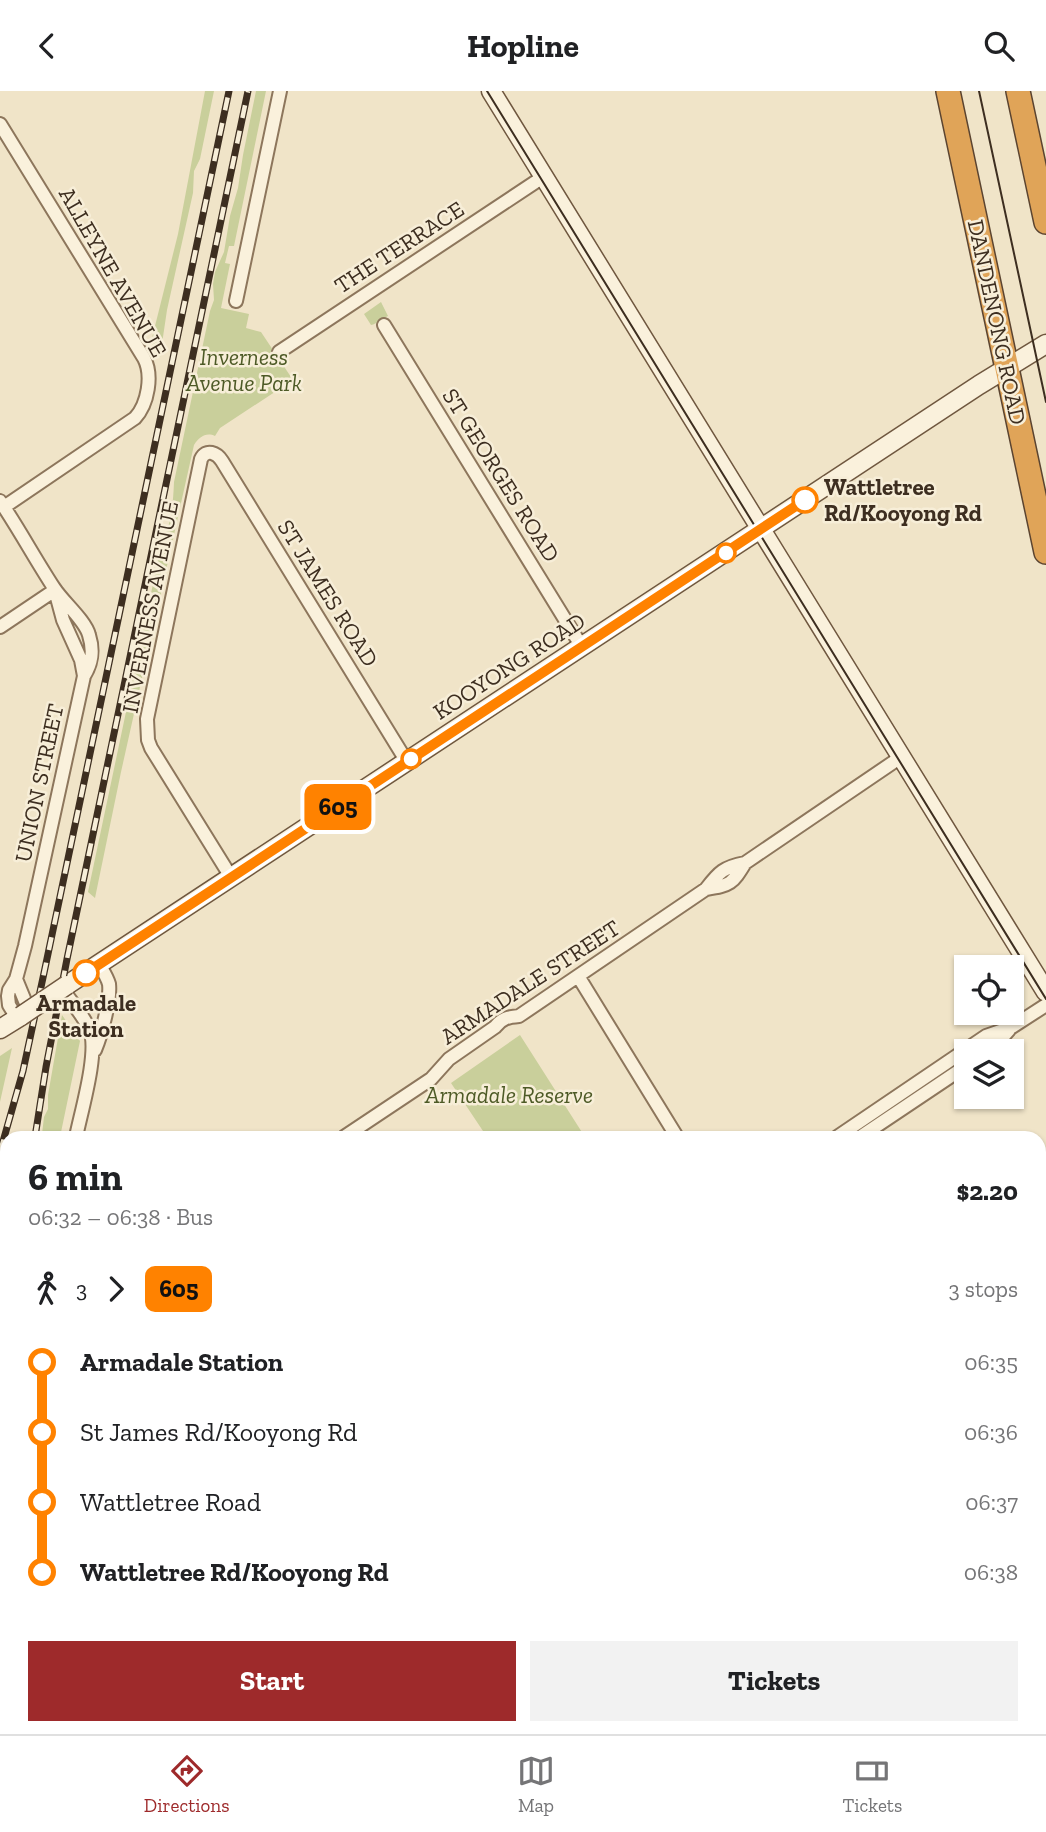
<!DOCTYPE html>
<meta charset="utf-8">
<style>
body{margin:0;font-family:"Zilla Slab",serif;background:#f2f2f2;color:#202124;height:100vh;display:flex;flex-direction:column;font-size:26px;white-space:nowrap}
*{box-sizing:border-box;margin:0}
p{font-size:23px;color:#757577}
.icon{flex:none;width:38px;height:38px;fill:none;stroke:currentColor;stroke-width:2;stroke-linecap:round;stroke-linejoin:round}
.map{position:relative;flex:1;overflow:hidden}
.sheet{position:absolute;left:0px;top:1040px;width:1046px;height:604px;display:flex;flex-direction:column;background:#fff;border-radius:21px 21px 0 0;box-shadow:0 2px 5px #0004}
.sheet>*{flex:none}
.badge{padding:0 14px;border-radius:10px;font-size:24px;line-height:46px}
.buttons{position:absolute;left:954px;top:864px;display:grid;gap:14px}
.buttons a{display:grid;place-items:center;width:70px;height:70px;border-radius:0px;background:#fff;box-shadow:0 2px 5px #0004;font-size:35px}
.map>.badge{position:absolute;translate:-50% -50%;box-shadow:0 0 0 4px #fff}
.legs{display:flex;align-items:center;gap:10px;height:77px;padding:0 28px;font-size:23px}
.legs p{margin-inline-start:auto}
.overview{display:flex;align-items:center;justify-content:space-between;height:119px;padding:0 28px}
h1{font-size:38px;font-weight:700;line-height:52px}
.button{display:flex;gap:14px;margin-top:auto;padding:14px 28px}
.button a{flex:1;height:80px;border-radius:0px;background:#9e2a2b;color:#fff;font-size:28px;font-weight:700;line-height:80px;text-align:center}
.button a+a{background:#f2f2f2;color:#202124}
ul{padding:0 28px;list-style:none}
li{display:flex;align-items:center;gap:24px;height:70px;font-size:26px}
li i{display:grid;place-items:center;width:10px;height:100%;margin:0 9px;background:currentColor}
li i::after{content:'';width:18px;height:18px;margin:-9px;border:5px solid;border-radius:50%;background:#fff}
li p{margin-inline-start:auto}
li:first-child i{background:linear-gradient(#0000 50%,currentColor 0)}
li:last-child i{background:linear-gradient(currentColor 50%,#0000 0)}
header{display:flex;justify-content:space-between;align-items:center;height:91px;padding:0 28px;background:#fff;font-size:32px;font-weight:700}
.menu{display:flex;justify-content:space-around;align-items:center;height:98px;border-top:2px solid #e0e0e0;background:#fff;font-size:19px;color:#757577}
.menu a{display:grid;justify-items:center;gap:4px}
.menu .current{color:#9e2a2b}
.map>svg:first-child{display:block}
</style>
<header><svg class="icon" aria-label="back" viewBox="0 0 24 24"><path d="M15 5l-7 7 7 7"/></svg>Hopline<svg class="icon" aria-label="search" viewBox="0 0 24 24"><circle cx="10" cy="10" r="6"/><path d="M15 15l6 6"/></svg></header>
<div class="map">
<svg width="1046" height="1643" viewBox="0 0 1046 1643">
<rect width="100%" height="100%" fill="#f0e4c8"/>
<path fill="#c9cf9b" d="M205,0H214L200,68L194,80L193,102L167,219L160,266L151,251L178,143Z
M256,0H266L234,155H229L225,172L230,173L221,217L249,223L246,237L261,241L293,289L220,337L215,345C206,341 199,346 194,354L121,681L95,807L88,801L161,455C171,434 173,415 174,391L210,220L214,209L213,193L215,181L224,161L230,125L238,97L243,64Z
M381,211L388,225C381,228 377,233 371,234L364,223Z
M62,924L80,950L60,1046H44L42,1043L44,1026L48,1018V1004Z
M520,944L585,1046H487L451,992Z
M12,957L0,1011V965Z"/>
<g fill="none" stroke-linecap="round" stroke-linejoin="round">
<g stroke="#8d765c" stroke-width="16">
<path id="street" d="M0,33L144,267C153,284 148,313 135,327L4,416
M236,210L280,0
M384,234L582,556
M279,261L543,86
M0,410C19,438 35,468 54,497C63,511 85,529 89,544C94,560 92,572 84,585L25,855L16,888L9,899L8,905L9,914L17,927
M56,503L63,529L81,569L84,585
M0,536L55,499
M231,786L151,657L148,649L147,628L201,368C206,357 217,362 222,370L407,671
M706,798C731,794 732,793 745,772
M578,885L677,1046
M16,888L25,910
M62,897C71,911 83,924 90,939C99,961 81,1021 76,1046
M95,959C101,945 111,909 109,893C107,886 103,880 99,873
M987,961L993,957L1009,939
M344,1046L431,988L449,968L495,936C502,927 508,926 519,925L706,798C719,781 724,776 745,772L901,666
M837,1046L986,945L1012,936L1046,914
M860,1046L966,975
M1040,1223L1046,1219
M0,1414L7,1379
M1040,1561L1046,1557
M0,1614L7,1611
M0,1627L7,1623
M511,1636L515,1643
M1002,1636L1008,1643
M401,1643L412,1636
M917,1643L927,1636"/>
</g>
<g stroke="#6f573f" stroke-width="21">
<path id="secondary" d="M491,0L1046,901
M67,894L979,294L1046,253
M0,938L21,925"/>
</g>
<g stroke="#5b4430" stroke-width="26">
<path id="highway" d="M948,0L1046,461
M1018,0L1046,131"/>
</g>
<use href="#street" stroke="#faf1dc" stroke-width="12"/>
<use href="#secondary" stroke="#faf1dc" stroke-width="18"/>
<use href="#highway" stroke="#e0a458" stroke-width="23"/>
<path stroke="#3d2e20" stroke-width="2" d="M487,0L1046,908
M979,0L1046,311"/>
<g stroke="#3d2e20" stroke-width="7">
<path id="rail" d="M35,1046L46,976L67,868L248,0
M0,1061L23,980L44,882L229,0
M0,1198L7,1160
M0,1232L7,1198"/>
</g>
<use href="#rail" stroke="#f7eed8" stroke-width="4.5" stroke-dasharray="13" stroke-linecap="butt"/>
<g stroke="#6f573f" stroke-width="21" stroke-linecap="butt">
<path id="secondary-bridge" d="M21,925L67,894"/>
</g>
<use href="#secondary-bridge" stroke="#faf1dc" stroke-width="18"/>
</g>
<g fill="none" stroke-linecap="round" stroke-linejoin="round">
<g stroke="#fff" stroke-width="16">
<path id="line-1" d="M86,882L805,409"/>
</g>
<use href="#line-1" stroke="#ff8200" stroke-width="10"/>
</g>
<g fill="#fff" stroke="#ff8200" stroke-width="3.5">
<circle cx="805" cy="409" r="12"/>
<circle cx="726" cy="462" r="9"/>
<circle cx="411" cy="668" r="9"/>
<circle cx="86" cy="882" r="12"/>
</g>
<g text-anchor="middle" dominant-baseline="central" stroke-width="5" stroke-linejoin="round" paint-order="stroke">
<g font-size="23" fill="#3d2e20" stroke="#f7eed8">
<text transform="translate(399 156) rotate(-33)">THE TERRACE</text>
<text transform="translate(113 181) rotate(60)">ALLEYNE AVENUE</text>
<text transform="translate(997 231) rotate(78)">DANDENONG ROAD</text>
<text transform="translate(501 384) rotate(58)">ST GEORGES ROAD</text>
<text transform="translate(328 502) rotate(58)">ST JAMES ROAD</text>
<text transform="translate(150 516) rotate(-79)">INVERNESS AVENUE</text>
<text transform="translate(509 575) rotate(-33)">KOOYONG ROAD</text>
<text transform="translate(39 692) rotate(-78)">UNION STREET</text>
<text transform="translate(530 891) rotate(-33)">ARMADALE STREET</text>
</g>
<g font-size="23" font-style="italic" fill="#4d5a26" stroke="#f7eed8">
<text x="244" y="266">Inverness<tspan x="244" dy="26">Avenue Park</tspan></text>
<text x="509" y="1004">Armadale Reserve</text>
</g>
<g font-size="23" font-weight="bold" fill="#3d2e20" stroke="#f7eed8" text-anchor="start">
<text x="824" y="396">Wattletree<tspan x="824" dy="26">Rd/Kooyong Rd</tspan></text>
<text x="86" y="912" text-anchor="middle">Armadale<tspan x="86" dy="26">Station</tspan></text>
</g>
</g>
</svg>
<div class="buttons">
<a><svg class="icon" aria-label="locate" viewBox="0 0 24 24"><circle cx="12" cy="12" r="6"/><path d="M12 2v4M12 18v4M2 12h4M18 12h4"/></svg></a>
<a><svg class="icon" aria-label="layers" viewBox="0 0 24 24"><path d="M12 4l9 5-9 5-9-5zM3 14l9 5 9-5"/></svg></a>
</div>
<b class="badge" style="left:338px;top:716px;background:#ff8200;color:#111">605</b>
<section class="sheet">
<div class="overview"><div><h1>6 min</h1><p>06:32 – 06:38 · Bus</p></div><b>$2.20</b></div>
<div class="legs"><svg class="icon" aria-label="walk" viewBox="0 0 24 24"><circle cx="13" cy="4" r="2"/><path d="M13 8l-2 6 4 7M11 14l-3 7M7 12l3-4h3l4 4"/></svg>3<svg class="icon" aria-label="forward" viewBox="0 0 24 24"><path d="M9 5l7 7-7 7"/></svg><b class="badge" style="background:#ff8200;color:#111">605</b><p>3 stops</p></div>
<ul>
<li><i style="color:#ff8200"></i><b>Armadale Station</b><p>06:35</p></li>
<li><i style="color:#ff8200"></i><span>St James Rd/Kooyong Rd</span><p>06:36</p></li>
<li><i style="color:#ff8200"></i><span>Wattletree Road</span><p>06:37</p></li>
<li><i style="color:#ff8200"></i><b>Wattletree Rd/Kooyong Rd</b><p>06:38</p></li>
</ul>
<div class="button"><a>Start</a><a>Tickets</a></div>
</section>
</div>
<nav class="menu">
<a class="current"><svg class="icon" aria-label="directions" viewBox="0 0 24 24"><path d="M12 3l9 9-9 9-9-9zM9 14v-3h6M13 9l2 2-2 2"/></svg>Directions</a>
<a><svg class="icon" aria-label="map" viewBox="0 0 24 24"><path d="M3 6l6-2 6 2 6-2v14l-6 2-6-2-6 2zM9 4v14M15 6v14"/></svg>Map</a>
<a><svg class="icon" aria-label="tickets" viewBox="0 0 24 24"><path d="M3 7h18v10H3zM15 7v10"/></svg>Tickets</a>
</nav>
